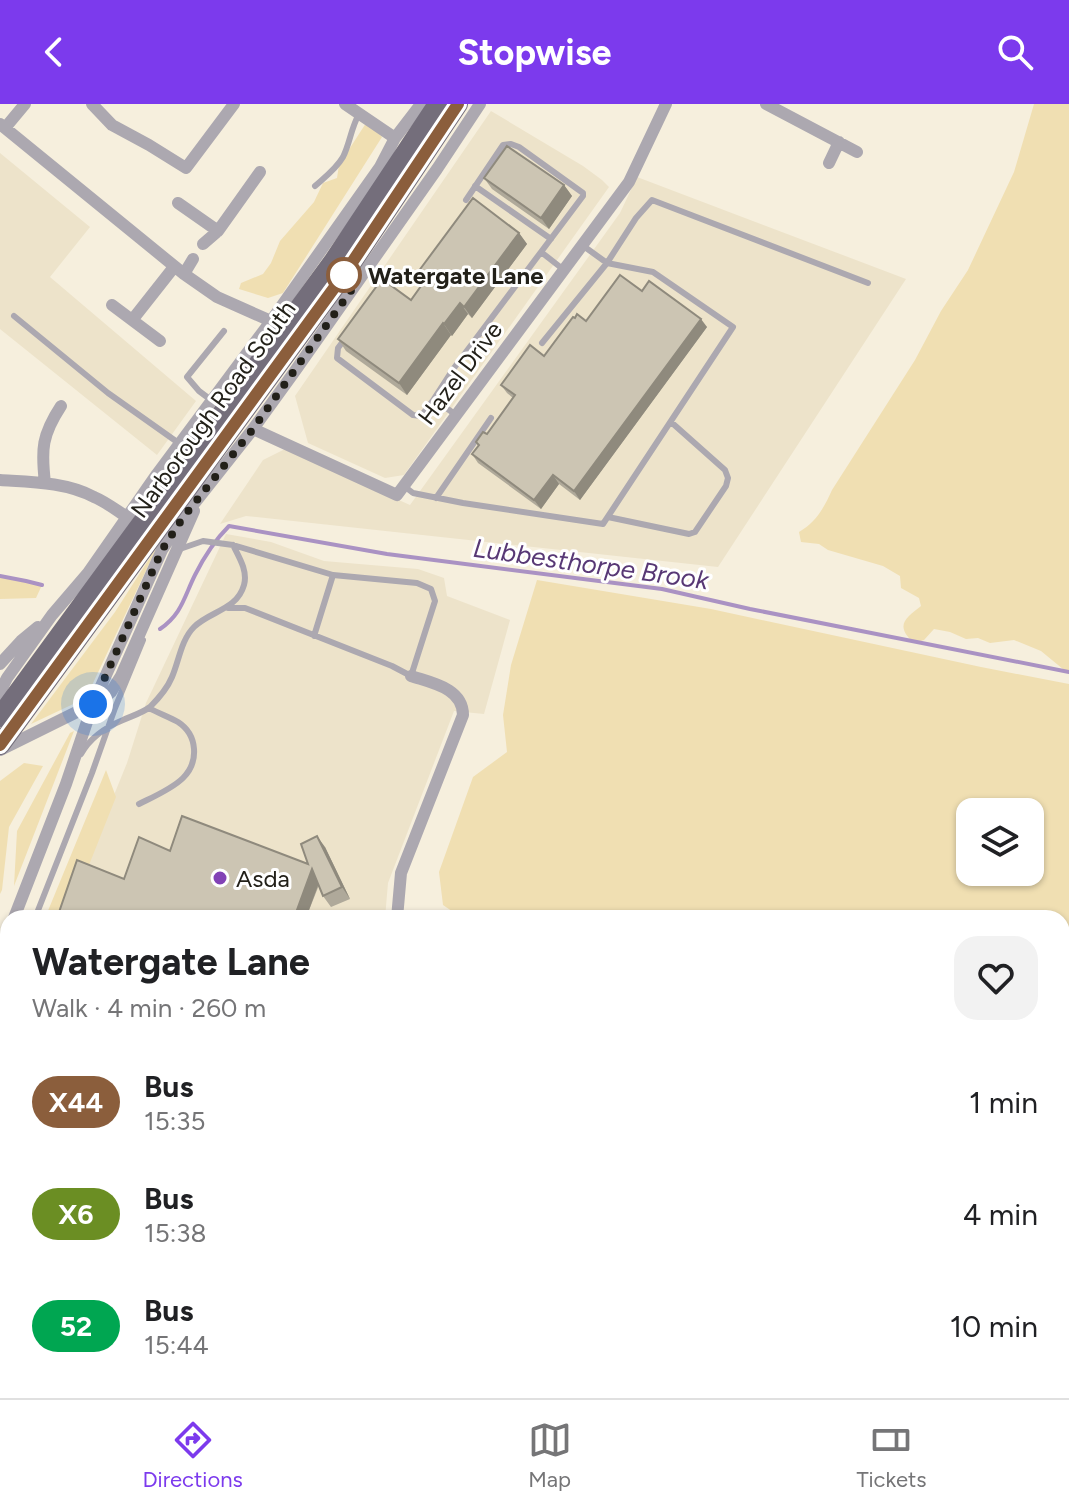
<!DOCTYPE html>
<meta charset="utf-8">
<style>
body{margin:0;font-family:Figtree,sans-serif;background:#f2f2f2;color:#202124;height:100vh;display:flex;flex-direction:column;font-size:30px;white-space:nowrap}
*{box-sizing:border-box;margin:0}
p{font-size:26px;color:#757577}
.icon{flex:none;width:44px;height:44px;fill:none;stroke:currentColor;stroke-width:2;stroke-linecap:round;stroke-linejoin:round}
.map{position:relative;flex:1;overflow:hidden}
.panel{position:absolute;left:0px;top:806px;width:1070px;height:488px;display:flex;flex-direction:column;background:#fff;border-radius:24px 24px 0 0;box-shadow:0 2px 6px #0004}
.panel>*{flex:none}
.badge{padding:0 16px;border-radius:26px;font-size:28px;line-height:52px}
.controls{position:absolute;left:956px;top:694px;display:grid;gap:16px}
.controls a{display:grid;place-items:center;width:88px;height:88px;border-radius:16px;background:#fff;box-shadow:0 2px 6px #0004;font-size:40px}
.you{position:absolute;width:40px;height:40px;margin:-20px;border:6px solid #fff;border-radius:50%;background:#1a73e8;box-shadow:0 0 0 12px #1a73e833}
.map>.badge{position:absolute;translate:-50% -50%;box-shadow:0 0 0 4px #fff}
.round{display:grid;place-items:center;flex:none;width:84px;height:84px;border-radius:24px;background:#f2f2f2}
.head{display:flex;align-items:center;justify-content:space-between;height:136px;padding:0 32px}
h1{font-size:38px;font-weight:700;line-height:60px}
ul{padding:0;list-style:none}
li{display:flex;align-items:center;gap:24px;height:112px;padding:0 32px}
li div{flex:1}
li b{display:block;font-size:30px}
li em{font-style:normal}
li .badge{min-width:88px;font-weight:700;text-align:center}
header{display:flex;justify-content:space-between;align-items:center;height:104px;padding:0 32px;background:#7c3aed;color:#fff;font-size:36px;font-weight:700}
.menu{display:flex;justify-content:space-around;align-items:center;height:112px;border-top:2px solid #e0e0e0;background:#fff;font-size:22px;color:#757577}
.menu a{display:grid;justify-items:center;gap:4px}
.menu .current{color:#7c3aed}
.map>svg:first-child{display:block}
</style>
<header><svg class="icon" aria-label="back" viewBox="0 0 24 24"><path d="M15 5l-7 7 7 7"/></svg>Stopwise<svg class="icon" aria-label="search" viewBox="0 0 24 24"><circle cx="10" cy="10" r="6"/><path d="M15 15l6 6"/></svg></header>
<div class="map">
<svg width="1069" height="1294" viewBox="0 0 1069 1294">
<rect width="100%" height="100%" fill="#f6efdd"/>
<path fill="#ede3ca" d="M491,7L583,62L602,76L609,83L404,371L385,374L308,339L295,292Z
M0,49L90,123L50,173L196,297L157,351L0,225Z
M637,73L906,175L718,463L246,412L220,420L263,356L285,345L410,401L620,109Z
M226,430L271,438L324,457L418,465L444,474L447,492L510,516L484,610L454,607L388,779L385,814H64L127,659L146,599Z
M0,994L8,997V1286H417L418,1294H0Z"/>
<path fill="#f0dfb2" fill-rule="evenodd" d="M1034,0H1069V570L1041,547L1014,536L990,539L978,534L966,535L950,528L934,525L924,536L914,539C894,521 906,514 921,502L919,494L901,484L900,472L883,462L828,446L819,440L801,438L799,428C816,418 824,404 832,386L915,256L941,207L968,166L1014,68Z
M368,16L382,33L283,189L268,194L239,185L241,179L263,170L271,159L280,137L314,98L323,79L337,74L339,61Z
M158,441L86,594L31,620L115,508Z
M0,472L26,477L42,481L36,494L0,495Z
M537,476L711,505L981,563L1069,580V1294H443L444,1286H1062V814H462L443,801L439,768L473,673L507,648L503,611L511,561ZM970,708H1030V768H970Z
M74,627L14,782L17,727L70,629Z
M24,659L43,662L9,723L2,786L0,790V677Z
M106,666L116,693L68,814H45Z"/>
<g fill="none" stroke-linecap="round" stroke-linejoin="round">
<path stroke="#aa92c3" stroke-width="4" d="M0,472L26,477L42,481
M160,525C182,510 184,493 195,471C204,453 215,436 229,422L387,450L662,485L750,505L1069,568
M1062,1084L1069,1070
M1062,1110L1069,1118
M953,1294L959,1286"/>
<path stroke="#aca8b0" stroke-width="6" d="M315,82C325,73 336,65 343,53C350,39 351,24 359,10
M475,82L551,135
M466,96L503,41L511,40L519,43L583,89V92L541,148L564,166
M582,141L607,159L636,114L652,96L868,179
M370,160L399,179
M382,185L391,173
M14,212L108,289L180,340
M344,236L338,244L337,254L413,311L421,312L434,295
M211,296L199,287L187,273L224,227
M456,311L434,295L454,264L541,148
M404,382L413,389L463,399L603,420L733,223L653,168L607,159L542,239
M436,394L491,314
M608,413L689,430L695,428L726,382L728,374L725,366L671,318
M177,446L203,437L233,441L333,471L417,479L431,485L435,497L411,572L392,562L245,504H228
M314,532L333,471
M81,650C90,634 106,623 123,616C132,612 142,609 150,603C159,594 167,585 172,573C179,557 181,536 194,523C210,507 237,506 244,481C248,467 239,453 233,441
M139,700C153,693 172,685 183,674C199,658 198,631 178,618C169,613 158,609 149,604
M35,814L92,669L115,604L143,536
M0,897L8,882
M0,1019L2,1015
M0,1253L8,1256
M85,1286L106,1294
M74,1294L77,1286
M204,1294L207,1286
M217,1294L231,1289L232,1286
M296,1294L299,1286"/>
<path stroke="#aca8b0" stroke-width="12" d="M92,0L112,21L149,41L186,64L234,0
M345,0L395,34
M766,0L857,48
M0,20L184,170L217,193L271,217
M5,24L25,0
M829,59L839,38
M178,99L218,127
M203,140L218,127L260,68
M184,170L193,155
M112,201L160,237
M133,215L174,163
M253,325L397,391L629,78L666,0
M0,376C31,378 66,378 94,393C106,398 116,406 127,413
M45,379C41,345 42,331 61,302
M0,560L21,537L38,523
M2,609L1,586L7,574L52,511L88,469L157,370L271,217L380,63L395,34L421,0
M0,646L103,595L111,588L121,572L194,407
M14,814L66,680L93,600L162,446L182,415L253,325L295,267L437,65L480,0
M397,814L401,769L463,611C463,584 432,579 411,572
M0,852L8,831"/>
<path stroke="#8b8691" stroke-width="18" d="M0,964L8,971
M394,1286L395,1294"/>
<path stroke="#746e7b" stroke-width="20" d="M0,613L333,158L438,0
M0,641L345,169L458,0"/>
</g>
<path fill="#afa99a" d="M484,74L564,81L572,92L549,125L492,85Z
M519,129L527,140L472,214L468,210L452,232L451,231L407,291L346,247L338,235L411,196L424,178L418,168Z
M642,187L707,223L580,396L559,380L541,405L478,359L472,350L478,342L476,338L487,330L513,294L507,289L501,281L544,252L575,214L586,217Z
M325,743L350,795L331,803L323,792L319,781L306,814H57L124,775L170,747L308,760Z"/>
<path fill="#8f8a7d" d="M564,81L572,92L549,125L541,114Z
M519,129L527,140L472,214L464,203Z
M460,199L468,210L452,232L444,220Z
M701,215L707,223L580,396L574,387Z
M443,219L451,231L407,291L399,279Z
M553,371L559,380L541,405L534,396Z
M317,732L325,743L350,795L342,783Z
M312,765L320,776L306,814H294Z
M280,1286H292L289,1294H277Z"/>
<path fill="#ccc5b3" stroke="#8f8a7d" stroke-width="2" d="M507,42L564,81L541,114L484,74Z
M473,94L519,129L464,203L460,199L444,220L443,219L399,279L338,235L382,175L411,196L426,175L418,168Z
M620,171L642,187L649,177L701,215L574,387L553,371L534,396L472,350L479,341L476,338L483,328L487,330L515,291L501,281L530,241L544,252L573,213L575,214L577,210L586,217Z
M182,712L308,760L301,740L317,732L342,783L323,792L312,765L294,814H57L77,756L124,775L139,733L170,747Z
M234,1286H280L277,1294H207L208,1292L217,1288L231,1294Z"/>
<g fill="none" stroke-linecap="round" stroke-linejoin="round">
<g stroke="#fff" stroke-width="18">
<path id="line" d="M0,641L345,169L458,0"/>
</g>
<use href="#line" stroke="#8b5e3c" stroke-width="12"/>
<path stroke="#222019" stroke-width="8" stroke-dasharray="0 14.4" d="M93,600L162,446L182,415L253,325L355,181L344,171"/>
</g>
<circle fill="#fff" stroke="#8b5e3c" stroke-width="4" cx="344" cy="171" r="16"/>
<circle fill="#8242b6" stroke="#fff" stroke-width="3" cx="220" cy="774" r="8"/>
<g text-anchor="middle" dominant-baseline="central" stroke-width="6" stroke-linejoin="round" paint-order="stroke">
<g font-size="24" font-weight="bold" fill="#222019" stroke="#fff" text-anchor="start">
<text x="368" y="171">Watergate Lane</text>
</g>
<g font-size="24" fill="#222019" stroke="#fff">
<text transform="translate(460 269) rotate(-53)">Hazel Drive</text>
<text transform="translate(213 305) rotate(-54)">Narborough Road South</text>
</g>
<g font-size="24" fill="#222019" stroke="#fff" text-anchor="start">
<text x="236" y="774">Asda</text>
</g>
<g font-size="26" font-style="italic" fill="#583875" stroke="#fff">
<text transform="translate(591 460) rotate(8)">Lubbesthorpe Brook</text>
</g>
</g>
</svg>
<div class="controls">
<a><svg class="icon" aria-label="layers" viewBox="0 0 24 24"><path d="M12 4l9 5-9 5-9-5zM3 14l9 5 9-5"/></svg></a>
</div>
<div class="you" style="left:93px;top:600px"></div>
<section class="panel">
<div class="head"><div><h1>Watergate Lane</h1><p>Walk · 4 min · 260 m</p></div><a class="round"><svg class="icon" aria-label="heart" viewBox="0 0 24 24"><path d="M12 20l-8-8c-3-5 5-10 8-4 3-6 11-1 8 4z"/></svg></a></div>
<ul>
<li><span class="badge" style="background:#8b5e3c;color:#fff">X44</span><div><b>Bus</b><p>15:35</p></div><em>1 min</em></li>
<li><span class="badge" style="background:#6b8e23;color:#fff">X6</span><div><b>Bus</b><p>15:38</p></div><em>4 min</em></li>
<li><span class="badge" style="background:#00a651;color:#fff">52</span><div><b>Bus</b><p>15:44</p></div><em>10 min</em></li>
</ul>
</section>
</div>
<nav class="menu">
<a class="current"><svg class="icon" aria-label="directions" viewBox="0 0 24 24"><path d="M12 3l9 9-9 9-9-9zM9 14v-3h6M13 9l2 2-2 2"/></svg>Directions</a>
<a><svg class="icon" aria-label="map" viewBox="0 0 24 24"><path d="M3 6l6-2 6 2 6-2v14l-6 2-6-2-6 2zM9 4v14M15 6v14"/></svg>Map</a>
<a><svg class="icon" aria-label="tickets" viewBox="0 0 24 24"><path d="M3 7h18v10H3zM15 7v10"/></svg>Tickets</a>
</nav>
